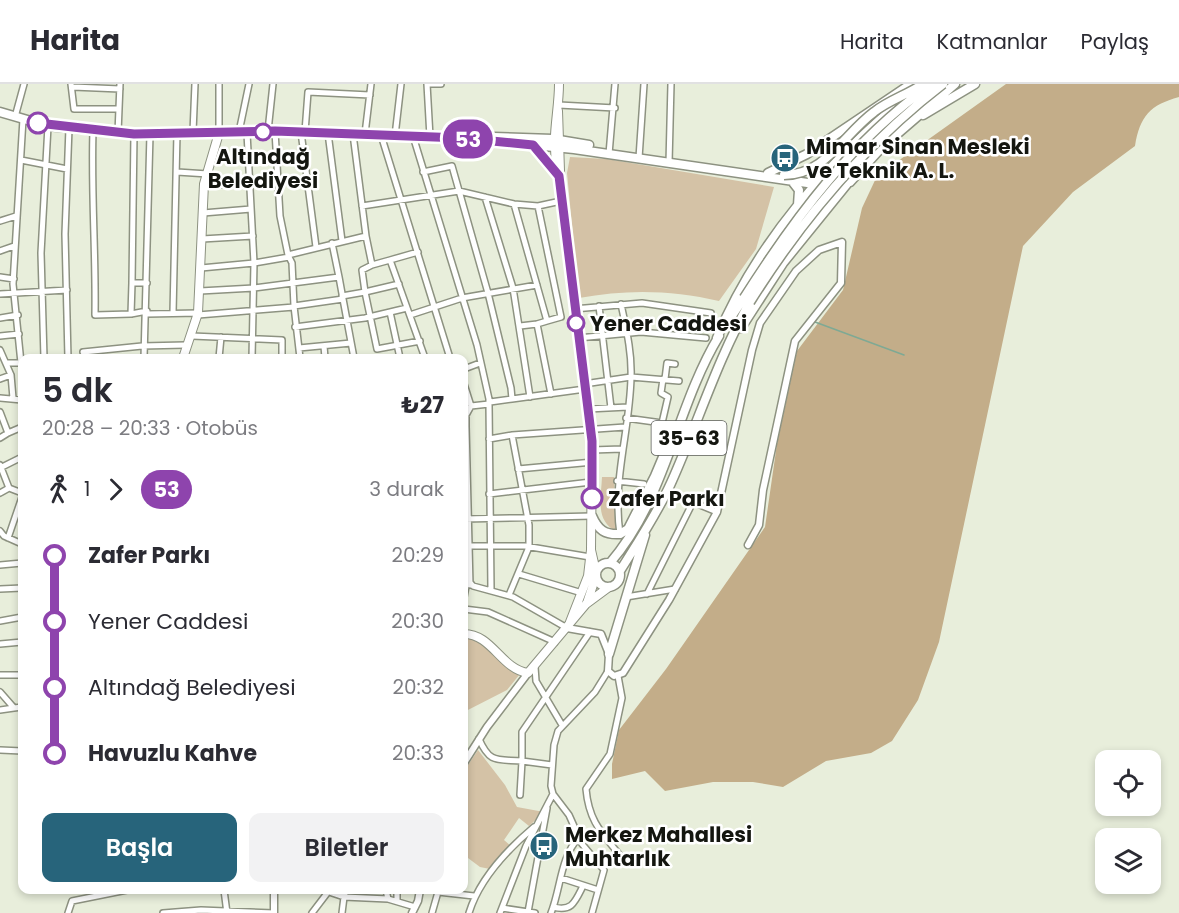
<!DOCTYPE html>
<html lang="tr">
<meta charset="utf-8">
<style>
body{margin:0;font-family:Poppins,sans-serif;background:#f2f2f3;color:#2b2b33;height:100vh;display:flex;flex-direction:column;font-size:22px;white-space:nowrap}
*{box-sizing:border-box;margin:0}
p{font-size:20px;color:#7c7c81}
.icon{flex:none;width:33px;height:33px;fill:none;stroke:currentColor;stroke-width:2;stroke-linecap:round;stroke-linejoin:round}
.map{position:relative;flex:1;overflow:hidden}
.details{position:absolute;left:18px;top:270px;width:450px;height:540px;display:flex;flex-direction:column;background:#fff;border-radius:12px;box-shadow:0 3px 9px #0003}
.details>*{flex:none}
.badge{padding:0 12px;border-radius:20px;font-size:21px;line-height:39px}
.buttons{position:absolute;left:1095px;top:666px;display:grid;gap:12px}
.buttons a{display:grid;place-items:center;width:66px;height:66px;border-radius:12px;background:#fff;box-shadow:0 3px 9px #0003;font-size:30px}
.map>.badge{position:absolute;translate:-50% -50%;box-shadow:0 0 0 3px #fff}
.legs{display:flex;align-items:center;gap:9px;height:66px;padding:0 24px;font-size:20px}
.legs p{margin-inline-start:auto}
.headline{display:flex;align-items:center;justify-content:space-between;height:102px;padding:0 24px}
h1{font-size:33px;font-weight:600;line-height:45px}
.button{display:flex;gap:12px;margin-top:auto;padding:12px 24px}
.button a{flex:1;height:69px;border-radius:12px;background:#27647b;color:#fff;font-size:24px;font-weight:600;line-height:69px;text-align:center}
.button a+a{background:#f2f2f3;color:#2b2b33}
ul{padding:0 24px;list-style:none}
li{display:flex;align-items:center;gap:21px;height:66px;font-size:22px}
li i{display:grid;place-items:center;width:9px;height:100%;margin:0 8px;background:currentColor}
li i::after{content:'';width:15px;height:15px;margin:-8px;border:4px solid;border-radius:50%;background:#fff}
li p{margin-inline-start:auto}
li:first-child i{background:linear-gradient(#0000 50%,currentColor 0)}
li:last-child i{background:linear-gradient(currentColor 50%,#0000 0)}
header{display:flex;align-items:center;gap:36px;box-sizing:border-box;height:84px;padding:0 30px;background:#fff;border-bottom:2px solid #e1e1e2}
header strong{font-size:28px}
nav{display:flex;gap:33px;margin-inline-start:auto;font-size:21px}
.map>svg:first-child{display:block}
</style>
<header>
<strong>Harita</strong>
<nav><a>Harita</a><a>Katmanlar</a><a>Paylaş</a></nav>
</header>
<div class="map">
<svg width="1179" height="829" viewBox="0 0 1179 829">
<rect width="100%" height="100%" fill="#e8eedb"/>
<path fill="#d4c2a6" d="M570,73L607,75L774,103L756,165L719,217C672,206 627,205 579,214L567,89Z
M602,393H614L617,448C595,437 601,415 602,393Z
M464,554C486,555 499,583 520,590L507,606L464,628Z
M478,666L505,701L517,723L544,728L529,742L519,734L504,756L511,762L490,785L480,783L464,771V687Z"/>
<path fill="#c3ad89" d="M1006,0H1179V13C1150,21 1140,32 1135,62L1073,108L1023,162L939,558L918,616L892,657L871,669L826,677L783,703L753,698H713L665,707L645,687L612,695V680L619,646L666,585L765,443L777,360L797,267L843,206L862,124L877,92Z"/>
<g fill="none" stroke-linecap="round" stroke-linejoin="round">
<path stroke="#7ea994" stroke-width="1.5" d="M815,238L904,271"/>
<g stroke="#8d9281" stroke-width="8">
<path id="minor" d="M71,0L74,25H119
M219,0V49
M427,0L430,53
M427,0H441
M73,3L120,5
M559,21L615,24
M15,33L24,0
M93,47C91,109 96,169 95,231L131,230L147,227
M268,47L273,0
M275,47L280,132L288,171
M193,48L195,0
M239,48L249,0
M301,48L316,163
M305,48L308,8L370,11
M118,49L120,0
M247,49L254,179L289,173L288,171L366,152L353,50
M328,49L342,157
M134,50L132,199H147
M365,50L371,0
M381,51L450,274
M395,52L401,0
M413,52L477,261L489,315V320L471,322L466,331V342H464
M609,70L615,0
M639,74L644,0
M21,76L67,85
M669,79L671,0
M177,88L208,90
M423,88L452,82L488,209L511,304L512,315L490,318
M204,102L249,99
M485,113L513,204L530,313
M514,120L547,237L537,240
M362,122L459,107L514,120L538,122L561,117
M538,122L561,233L547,237
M203,129L251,125
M0,137L16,132
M366,152L372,181L390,176L425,274
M202,155L253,152
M0,167L14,162
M289,173L292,179L294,222L343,215L339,193
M390,176L418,168
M201,184L254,179L252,274
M0,193L14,195
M399,200L365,208L377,265L420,257
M200,207L254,204L339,193L332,159
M0,210L67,206
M342,212L365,208L362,186L372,181
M343,215L354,274
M294,222L300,274
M599,222L611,324
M574,225L642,219L711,229
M390,228L400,274
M173,229L177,49
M131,230L132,199
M147,230L198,229
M198,231L294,223
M410,231L462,214L537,201
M0,234L18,231
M520,242L537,240L551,310
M295,243L365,234L407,224
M0,252L19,250
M192,252L282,256V274
M578,254L641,248L706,254
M324,262L325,274
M299,264L351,259
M0,266L11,291L0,295
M83,268L142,262L185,261
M44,274L41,169L48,42
M68,274L65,150L69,44
M144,274L150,50
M219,274L221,253
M6,279H21L13,200L23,35
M464,285L480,279
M11,291L13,314
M665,295L667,279L675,280
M464,300L471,322
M584,300L631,293L679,297
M0,314L22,316
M512,315L585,305
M489,320L491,505
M588,325L628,323
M0,328L8,349L0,354
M626,334L662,339L668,313L661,309L663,295
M466,342L470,501
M8,349L22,343
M489,355L512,351
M592,366L622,365
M0,381L9,404L22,409
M0,384L22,373
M518,385L593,378
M617,397L644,400
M0,409L9,404
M489,410L591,398
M678,412L717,428
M617,414H637
M464,435L592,432
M0,447L4,452L22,460
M620,450C612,396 630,347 631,293C632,268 626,244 621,220
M8,454L22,413
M464,462H525L590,473
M0,481L22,479
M519,490L582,509
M464,491L473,502L513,513L567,544
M0,505L22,504
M647,510L693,418
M509,511L529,463V441L512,351L625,343
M464,513L467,497
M626,513L675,505
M464,525L488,528L555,558
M0,537L22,533
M0,560L22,558
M535,583L536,597L562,641
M0,591H22
M618,592L622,614L610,670L586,705C589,739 603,750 623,775
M0,608L14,624L22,623
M0,626L14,624
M479,655C490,680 497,675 522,677L520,711
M0,666L22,667
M552,681L522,677V648L590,548
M561,794L598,806
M224,806L227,829
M323,806L344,813L342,829
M346,806L344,813L388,815L415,823
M386,806L388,815
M397,816V806
M553,823C572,828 575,818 583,802
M502,824L535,829
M528,828L547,724
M68,829L72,817L127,806
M163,829L201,826L274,829
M312,829L328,808
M432,829L438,808L474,812
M469,829C479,796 508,765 534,743
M500,829L526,762L553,710
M551,829C561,804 560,774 579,753
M592,829L604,786L582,760L569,731L553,710L551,702L554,661L558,647L595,608L608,587"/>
</g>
<g stroke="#8d9281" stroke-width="9">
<path id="tertiary" d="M567,544L601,550L609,570L608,587L614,592L623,589L669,516L717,428L752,266L760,239L796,187L819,166L842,158L841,199L795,257L763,406L759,441L748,461
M464,679L487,643L528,589
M274,806V829
M412,829L418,817L420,806"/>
</g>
<g stroke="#8d9281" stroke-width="10">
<path id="secondary" d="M558,27L561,117L592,357L591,466L596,488
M533,61L557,90
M557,82C551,54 559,28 559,0
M183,274L198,229L204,100L219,49
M587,519L596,492
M570,538L588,492L591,466
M464,550C492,550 501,585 528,589L586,520L609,503"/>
</g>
<g stroke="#8d9281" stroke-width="11">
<path id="primary" d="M0,28L48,42L134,50L275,47L461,54L574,65L835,103L850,98L882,63L955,0
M923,31L975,0
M494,53L553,55L589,61
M768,89L807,70L911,0
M792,97L799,106L798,121
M729,236L744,214
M741,244L783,179L847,100
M717,254C757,158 830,75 910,10
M592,432C598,446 605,451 620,450L628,445L655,392L671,354
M596 491a12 12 0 1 1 24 0a12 12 0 1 1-24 0Z
M610,479C667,413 675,325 719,252
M620,487C638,458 657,430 671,399C698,339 717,276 750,218
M609,570L645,451"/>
</g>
<use href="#minor" stroke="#fff" stroke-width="5"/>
<use href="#tertiary" stroke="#fff" stroke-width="6"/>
<use href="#secondary" stroke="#fff" stroke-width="8"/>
<use href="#primary" stroke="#fff" stroke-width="8"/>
<g stroke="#8d9281" stroke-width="11" stroke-linecap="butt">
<path id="primary-bridge" d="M784,91C825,91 843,51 874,28C889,16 907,11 923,0
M744,214C794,135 854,54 932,0
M750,218C802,135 865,60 943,0"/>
</g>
<use href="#primary-bridge" stroke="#fff" stroke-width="8"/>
</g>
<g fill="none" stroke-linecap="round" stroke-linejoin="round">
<g stroke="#fff" stroke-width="14">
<path id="line-1" d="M38,39L134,50L275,47L461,54L533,61L559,92L592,357V414"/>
</g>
<use href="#line-1" stroke="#8e44ad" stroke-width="9"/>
</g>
<defs>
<g id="bus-disc" transform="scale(1.5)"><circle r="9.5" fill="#27647b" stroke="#fff"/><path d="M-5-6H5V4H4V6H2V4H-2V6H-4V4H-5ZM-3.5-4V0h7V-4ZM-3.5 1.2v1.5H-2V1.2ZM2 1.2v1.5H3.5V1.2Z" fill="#fff"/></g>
</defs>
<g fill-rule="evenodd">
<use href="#bus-disc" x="785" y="74"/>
<use href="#bus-disc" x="544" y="762"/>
</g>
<g fill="#fff" stroke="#8e44ad" stroke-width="3">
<circle cx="38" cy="39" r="10"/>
<circle cx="263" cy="48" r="8"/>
<circle cx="576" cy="239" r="8"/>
<circle cx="592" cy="414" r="10"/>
</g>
<g text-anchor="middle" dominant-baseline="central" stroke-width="5" stroke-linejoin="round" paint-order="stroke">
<rect fill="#fff" stroke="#5a5c58" stroke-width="1.5" x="651.5" y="337" width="75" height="34" rx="4.5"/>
<g font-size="20" font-weight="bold" fill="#141610">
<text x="689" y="354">35-63</text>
</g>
<g font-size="21" font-weight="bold" fill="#141610" stroke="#fff" text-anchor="start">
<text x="806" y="62">Mimar Sinan Mesleki<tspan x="806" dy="24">ve Teknik A. L.</tspan></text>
<text x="565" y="750">Merkez Mahallesi<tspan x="565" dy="24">Muhtarlık</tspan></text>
</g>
<g font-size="21" font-weight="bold" fill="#141610" stroke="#fff" text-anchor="start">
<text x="263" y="72" text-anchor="middle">Altındağ<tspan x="263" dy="24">Belediyesi</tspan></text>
<text x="590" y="239">Yener Caddesi</text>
<text x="608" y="414">Zafer Parkı</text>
</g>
</g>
</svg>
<div class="buttons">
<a><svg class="icon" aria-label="locate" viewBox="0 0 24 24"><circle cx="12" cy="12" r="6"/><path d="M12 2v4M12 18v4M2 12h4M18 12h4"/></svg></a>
<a><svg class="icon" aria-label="layers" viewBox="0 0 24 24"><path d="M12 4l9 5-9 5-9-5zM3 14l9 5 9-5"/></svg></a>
</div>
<b class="badge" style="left:468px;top:55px;background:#8e44ad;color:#fff">53</b>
<section class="details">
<div class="headline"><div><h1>5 dk</h1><p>20:28 – 20:33 · Otobüs</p></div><b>₺27</b></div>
<div class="legs"><svg class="icon" aria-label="walk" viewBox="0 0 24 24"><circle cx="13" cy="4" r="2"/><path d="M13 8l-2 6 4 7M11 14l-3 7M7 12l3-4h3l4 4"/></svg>1<svg class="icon" aria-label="forward" viewBox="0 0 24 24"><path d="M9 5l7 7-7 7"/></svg><b class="badge" style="background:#8e44ad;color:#fff">53</b><p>3 durak</p></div>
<ul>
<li><i style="color:#8e44ad"></i><b>Zafer Parkı</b><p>20:29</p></li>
<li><i style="color:#8e44ad"></i><span>Yener Caddesi</span><p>20:30</p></li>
<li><i style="color:#8e44ad"></i><span>Altındağ Belediyesi</span><p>20:32</p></li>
<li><i style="color:#8e44ad"></i><b>Havuzlu Kahve</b><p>20:33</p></li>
</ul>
<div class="button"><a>Başla</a><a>Biletler</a></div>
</section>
</div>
